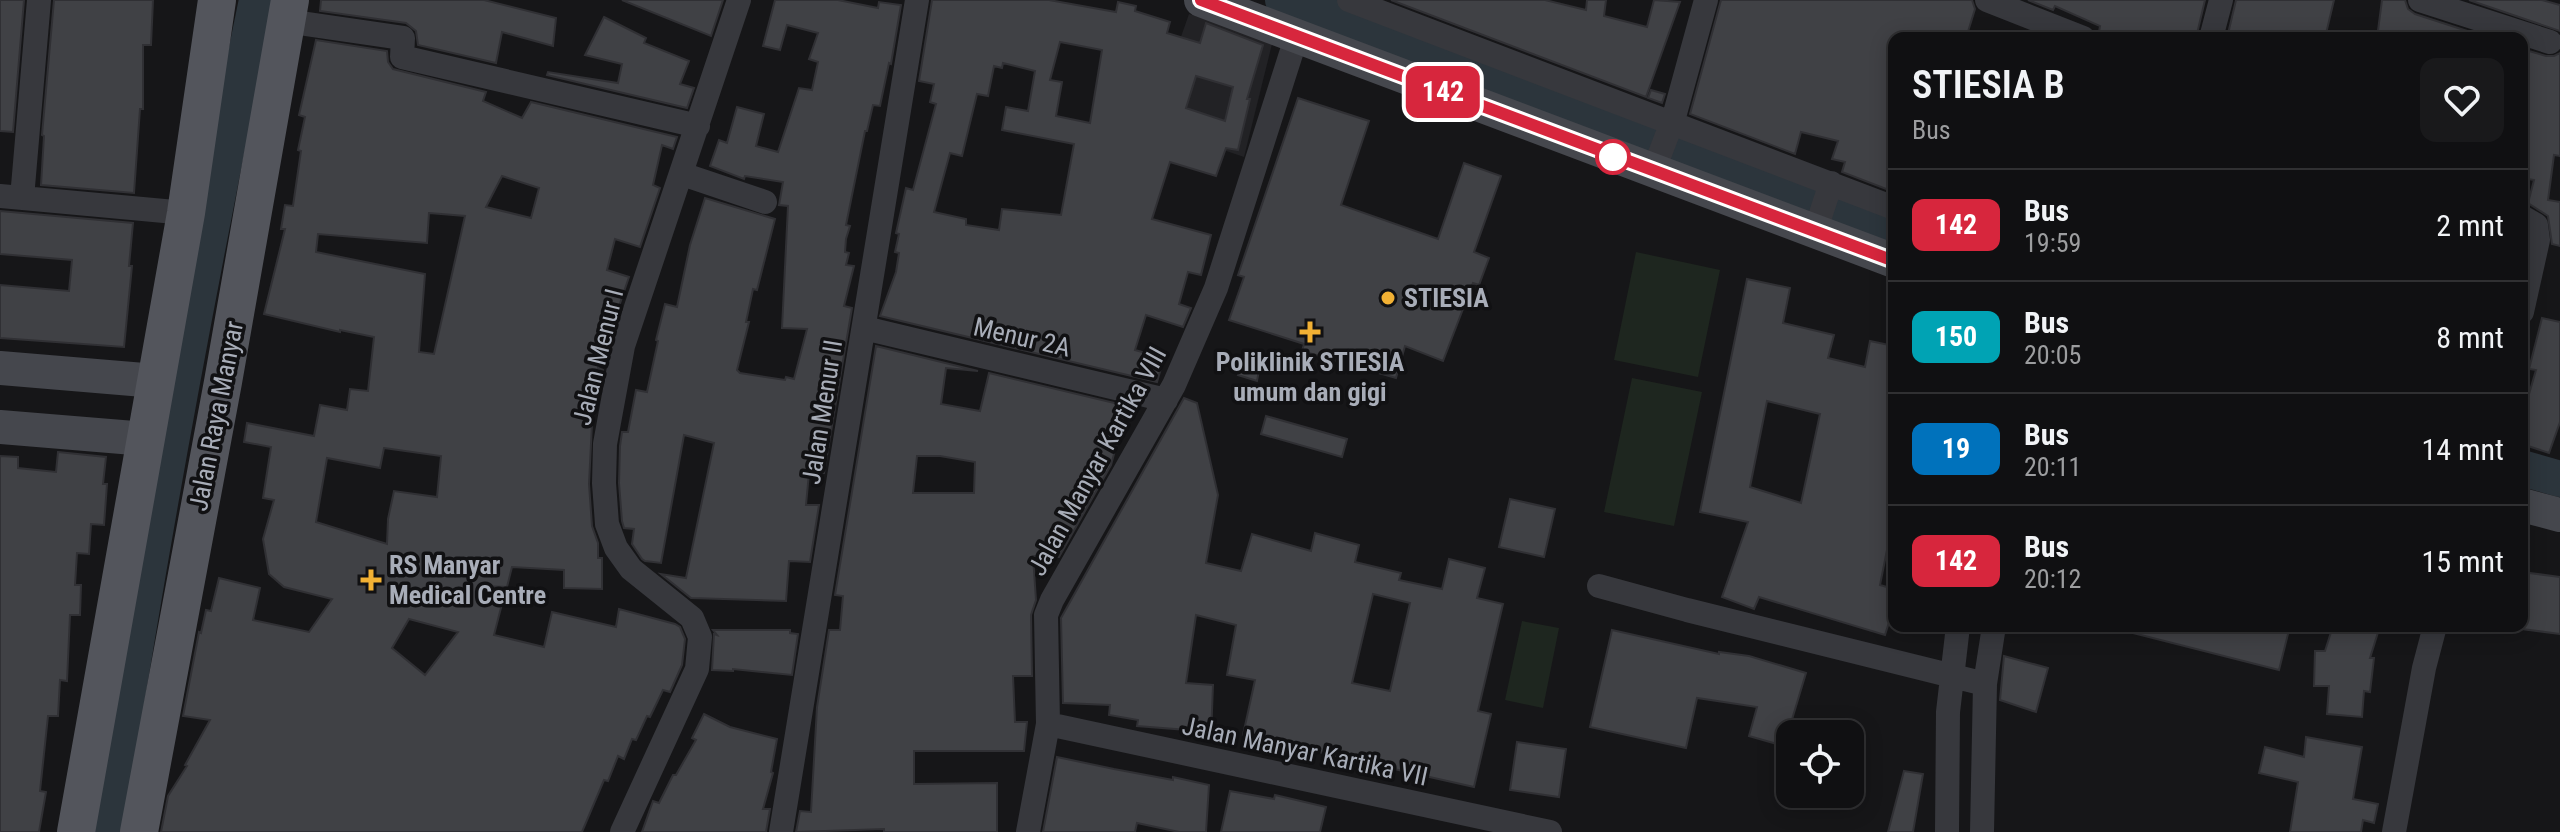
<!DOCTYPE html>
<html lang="id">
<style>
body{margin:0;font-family:"Roboto Condensed",sans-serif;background:#19191b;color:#f1f3f6;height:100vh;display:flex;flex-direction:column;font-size:30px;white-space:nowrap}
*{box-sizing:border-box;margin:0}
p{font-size:26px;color:#9c9d9f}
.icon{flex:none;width:44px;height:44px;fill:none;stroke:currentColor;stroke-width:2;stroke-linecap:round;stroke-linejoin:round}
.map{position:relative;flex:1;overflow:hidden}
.details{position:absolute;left:1888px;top:32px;width:640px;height:600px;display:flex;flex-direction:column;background:#101012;border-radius:16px;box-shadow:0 4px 20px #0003,0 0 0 2px #303032}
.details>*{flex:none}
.badge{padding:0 16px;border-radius:12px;font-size:28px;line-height:52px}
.fabs{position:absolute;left:1776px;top:720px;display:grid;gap:16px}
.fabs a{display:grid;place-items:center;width:88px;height:88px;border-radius:16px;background:#101012;box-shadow:0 4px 20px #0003,0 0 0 2px #303032;font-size:40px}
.map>.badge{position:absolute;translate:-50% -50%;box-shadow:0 0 0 4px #fff}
.round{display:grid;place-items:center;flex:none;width:84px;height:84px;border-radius:16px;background:#19191b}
.headline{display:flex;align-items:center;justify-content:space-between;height:136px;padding:0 24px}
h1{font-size:38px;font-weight:600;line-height:60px}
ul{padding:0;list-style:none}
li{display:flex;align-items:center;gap:24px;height:112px;padding:0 24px;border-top:2px solid #303032}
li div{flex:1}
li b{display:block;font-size:30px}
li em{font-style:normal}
li .badge{min-width:88px;font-weight:700;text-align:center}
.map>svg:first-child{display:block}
</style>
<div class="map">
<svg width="2560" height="832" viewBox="0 0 2560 832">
<rect width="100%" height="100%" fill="#161618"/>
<path fill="#222225" d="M1189,14L1273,40L1244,157L1150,125Z"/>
<path fill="#1e261f" d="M1636,252L1720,270L1698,377L1614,360Z
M1632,378L1702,392L1674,526L1604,512Z
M1522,621L1559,628L1543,708L1505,700Z"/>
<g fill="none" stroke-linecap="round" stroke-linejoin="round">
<path stroke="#2c353c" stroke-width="36" d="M1283,0L1472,67L1894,228
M2522,468L2560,479
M106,832C148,553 200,276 257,0"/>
</g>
<path fill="#404145" stroke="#303034" stroke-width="2" fill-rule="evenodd" d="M0,0H24L13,132L0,131Z
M54,0H153L151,45H143V109H140L134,193L41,185L44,136L42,135Z
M321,0H484L556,18L553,46L502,32L496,63L418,45L416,31L406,23L320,11Z
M622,0H723L711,36Z
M775,0H838L878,8L879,2L901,5L891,64L889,63L880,106L873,105L867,131H865L846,225L850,226L846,239L845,252L849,253L846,265L854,266L844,306L852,308L824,473H809L806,505H819L810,562L789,561L786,601L691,598L661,574L686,578L714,443L684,435L661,563L645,561L642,559L632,544L634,529L624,528L622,521L619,483L620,446L622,432H628L636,390L647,392L658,341L656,340L665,304L677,307L690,245L705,198L775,219L757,290L753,289L746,322H749L737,370L740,373L785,380L786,377L794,379L807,329L782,328L788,206L779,205L783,182L745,176L744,179L710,166L719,140L727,143L737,107L764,114L756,146L778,152L799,88L812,90L818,62L809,59L818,33L787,25L780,50L763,46Z
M932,0H1049L1116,12L1118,2L1136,6L1135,11L1170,22L1167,33L1200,43L1206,23L1263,45L1247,99H1250L1238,150L1226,148L1216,176L1170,162L1152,219L1211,235L1201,275L1188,272L1179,304L1191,308L1183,327L1146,315L1135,350L1164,358L1157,382L880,316L896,272L899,253L895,252L899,234L896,233L906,188L913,190L936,104L930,102L934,84L919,81ZM1060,42L1102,50L1090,123L1056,116L1062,82L1050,80ZM1003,63L1035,71L1028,111L1006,107L1002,130L1074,144L1061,215L1002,209L999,230L966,225V219L934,212L950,153L962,156L977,94L988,96L994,66L1002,68ZM1196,76L1233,87L1225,121L1186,108Z
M1391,0H1545L1586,10L1587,0H1606L1604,16L1647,27L1654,0L1680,2L1646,97Z
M1721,0H1972L1975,9L1966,38H1894V77L1891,90L1894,91V192L1842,172L1845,162L1832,159L1838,141L1801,132L1795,154L1690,114Z
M2028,0H2205L2196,38H2098L2100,26L2055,6L2053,10Z
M2236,0H2334L2325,38H2227Z
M2382,0H2405L2408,9L2415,14L2489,38H2377Z
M2469,0H2542L2560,5V31Z
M604,17L646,38L644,43L689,61L680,84L694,88L687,108L547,75L548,72L618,83L622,64L585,55Z
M316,40L387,51L388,62L393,69L486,92L483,101L522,118L531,102L677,137L673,149L662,145L653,185L660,188L640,247L615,239L607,270L629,277L598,368L603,370V374L586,422L592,424L589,484L592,526L598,543V558H602V589L564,588V570L512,567L507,587L479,586L478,594L503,600L494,635L544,647L552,612L616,627L619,609L675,624L680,627L685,639L682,665L670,692L663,690L650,717L647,716L636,740L632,739L624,759L618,756L608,781L604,780L582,832H161L168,796L187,766L185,765L210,720L183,716L199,632L201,633L206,610L211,611L219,578L260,588L253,620L309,632L332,599L284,587L269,574L263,539L274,500L263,498L271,447L244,442L247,423L314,436L320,405L347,410L350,389L368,391L374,337L340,330V332L264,314L285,229H281L285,205L293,206L301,151L298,150L305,117L299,115ZM502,176L539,188L531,218L486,207ZM429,213L465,216L434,354L419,352L425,274L316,252L318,234L427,243ZM384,448L441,456L437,497L394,491L388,519L387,544L316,522L327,458L380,468ZM409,619L458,632L425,675L392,648Z
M2522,49L2546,56H2554L2560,53V156L2554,155L2548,200L2560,202V246L2552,244L2548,216L2528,203L2534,180L2522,178Z
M1651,90L1665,94L1662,103L1648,98Z
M1298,98L1369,121L1341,205L1438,239L1464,163L1501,176L1474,252L1489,258L1479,285L1473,283L1443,361L1405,346L1396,378L1302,351L1304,344L1229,320L1244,277L1238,275Z
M0,211L133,223L129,266H132L124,347L0,338V285L69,291L72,260L0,254Z
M1747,279L1790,288L1783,323L1834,335L1828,358L1865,367L1870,341L1894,346V515L1880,585L1894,589V606L1885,635L1759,597L1754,609L1722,597L1748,522L1700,512ZM1767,401L1820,414L1801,503L1750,487Z
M2542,318L2560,322V422L2549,453L2522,444V418L2536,370L2529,369Z
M876,346L978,371L946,368L941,404L980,411L989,373L1127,406L1111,465L1059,557L1033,556L1036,600L1031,615L1032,676H1013L1015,722H1027L1024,751H914V784L997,783V832H884V829L796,832L800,811L811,812L817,707L829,630H840L843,596L835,595ZM917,456H940L975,462L974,493H913Z
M1243,360L1260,365L1257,381L1238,375Z
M1184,398L1197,403L1218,495L1206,563L1241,571L1252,534L1311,551L1315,533L1359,545L1355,562L1401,573L1399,580L1442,589L1449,559L1485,568L1477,598L1503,604L1478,711L1491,714L1474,787L1243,735L1255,680L1227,675L1236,625L1196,615L1186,683L1213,685L1211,737L1186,736L1187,730L1137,726L1138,720L1109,715L1110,705L1063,703L1061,618ZM1373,594L1410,603L1390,691L1352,683Z
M1266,416L1347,439L1342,457L1261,434Z
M58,452L106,457L103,484H107L104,525L91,524L89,554L77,553L75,585H81L80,615H70L67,681L60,680L58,716H48L40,791L46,792L39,832H0V456L18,457V468L56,472Z
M1510,499L1555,509L1544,557L1499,547Z
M2522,572L2560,577V634L2522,629Z
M2130,626H2290L2279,670L2129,632Z
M2333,626H2380L2370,658H2374L2370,692L2364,691L2362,717L2327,714L2329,686H2314L2315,651H2325Z
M713,630H790V633L798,634L792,675L733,669V671L712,670L714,634L717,635Z
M1612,630L1719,654V652L1749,656L1806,673L1784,746L1749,736L1757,707L1697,698L1686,748L1590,727Z
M2004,656L2048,668L2036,712L2000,700Z
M704,714L730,727L777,739L771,772L773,773L763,809H770L766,832H642L653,801L659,803L673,775H676L696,740L692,738Z
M2306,737L2362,747L2353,799L2378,804L2374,823L2363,820L2361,832H2290L2298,782L2259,773L2265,747L2304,757Z
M1517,742L1566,749L1559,797L1510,790Z
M1057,757L1114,769L1173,780V777L1209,785L1206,832H1179L1137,823L1135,832H1043Z
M1904,771L1923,774L1913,832H1888Z
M1230,791L1274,799L1275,795L1326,807L1320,832H1221Z"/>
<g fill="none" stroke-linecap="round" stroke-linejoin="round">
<path stroke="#37383d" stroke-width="24" d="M1349,0L1894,208
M1987,0L2083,38
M2420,0L2550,42
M286,21L403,38L402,57L698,126
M2211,38L2221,0
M1653,172L1674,117L1706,0
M682,174L765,202
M0,196L186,213
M22,198L39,0
M2522,217L2536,225L2538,240L2522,312
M1815,232L1831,183
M864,328L1166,400
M1599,586L1687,610L1985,684
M1048,724L1550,832
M622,832L697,669L700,637L692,618L631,569L616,548L607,524L604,483L605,444L623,346L739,0
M781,832L917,0
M1028,832L1048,724L1046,615L1052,600L1174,385L1216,288L1297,35
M1947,832L1948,712L1958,626
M1982,832L1985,684L1994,626
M2394,832L2424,668L2435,626"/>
<path stroke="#45474d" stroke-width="34" d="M1201,0L1894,261
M0,368L156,381
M0,427L146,439
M2522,505L2560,515"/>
<path stroke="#53555c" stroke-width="38" d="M76,832L186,213L217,0
M139,832L223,382L290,0"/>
</g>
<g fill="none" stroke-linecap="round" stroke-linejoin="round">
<g stroke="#fff" stroke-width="18">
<path id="line" d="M1201,0L1894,261"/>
</g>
<use href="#line" stroke="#d7263d" stroke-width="12"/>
</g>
<circle fill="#fff" stroke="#d7263d" stroke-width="4" cx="1613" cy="157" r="16"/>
<g fill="#f2b134" stroke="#111113" stroke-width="3">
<circle cx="1388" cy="298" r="8"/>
<path d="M1306 320h8v8h8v8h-8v8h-8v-8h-8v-8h8z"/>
<path d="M367 568h8v8h8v8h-8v8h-8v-8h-8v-8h8z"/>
</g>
<g text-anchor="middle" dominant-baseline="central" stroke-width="7" stroke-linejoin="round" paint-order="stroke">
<g font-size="26" font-weight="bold" fill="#a8adb8" stroke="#111113" text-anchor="start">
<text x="1404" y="298">STIESIA</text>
<text x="1310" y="362" text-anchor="middle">Poliklinik STIESIA<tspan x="1310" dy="30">umum dan gigi</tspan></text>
<text x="389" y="565">RS Manyar<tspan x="389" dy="30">Medical Centre</tspan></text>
</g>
<g font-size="26" fill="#a8adb8" stroke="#111113">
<text transform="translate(1022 337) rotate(13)">Menur 2A</text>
<text transform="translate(598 357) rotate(-76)">Jalan Menur I</text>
<text transform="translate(822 412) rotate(-81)">Jalan Menur II</text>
<text transform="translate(216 416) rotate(-79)">Jalan Raya Manyar</text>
<text transform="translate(1097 461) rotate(-61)">Jalan Manyar Kartika VIII</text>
<text transform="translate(1305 751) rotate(12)">Jalan Manyar Kartika VII</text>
</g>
</g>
</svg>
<div class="fabs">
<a><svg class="icon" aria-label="locate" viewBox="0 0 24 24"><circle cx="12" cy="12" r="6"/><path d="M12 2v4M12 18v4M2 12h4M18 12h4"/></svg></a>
</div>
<b class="badge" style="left:1443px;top:92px;background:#d7263d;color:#fff">142</b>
<section class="details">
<div class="headline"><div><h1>STIESIA B</h1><p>Bus</p></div><a class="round"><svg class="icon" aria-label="heart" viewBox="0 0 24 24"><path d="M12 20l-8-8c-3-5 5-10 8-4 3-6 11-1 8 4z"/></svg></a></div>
<ul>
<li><span class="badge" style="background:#d7263d;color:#fff">142</span><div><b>Bus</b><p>19:59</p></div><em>2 mnt</em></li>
<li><span class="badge" style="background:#00a3b4;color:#fff">150</span><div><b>Bus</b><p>20:05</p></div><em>8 mnt</em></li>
<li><span class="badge" style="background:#0072bc;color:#fff">19</span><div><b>Bus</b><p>20:11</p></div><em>14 mnt</em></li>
<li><span class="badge" style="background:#d7263d;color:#fff">142</span><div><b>Bus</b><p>20:12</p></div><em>15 mnt</em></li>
</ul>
</section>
</div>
